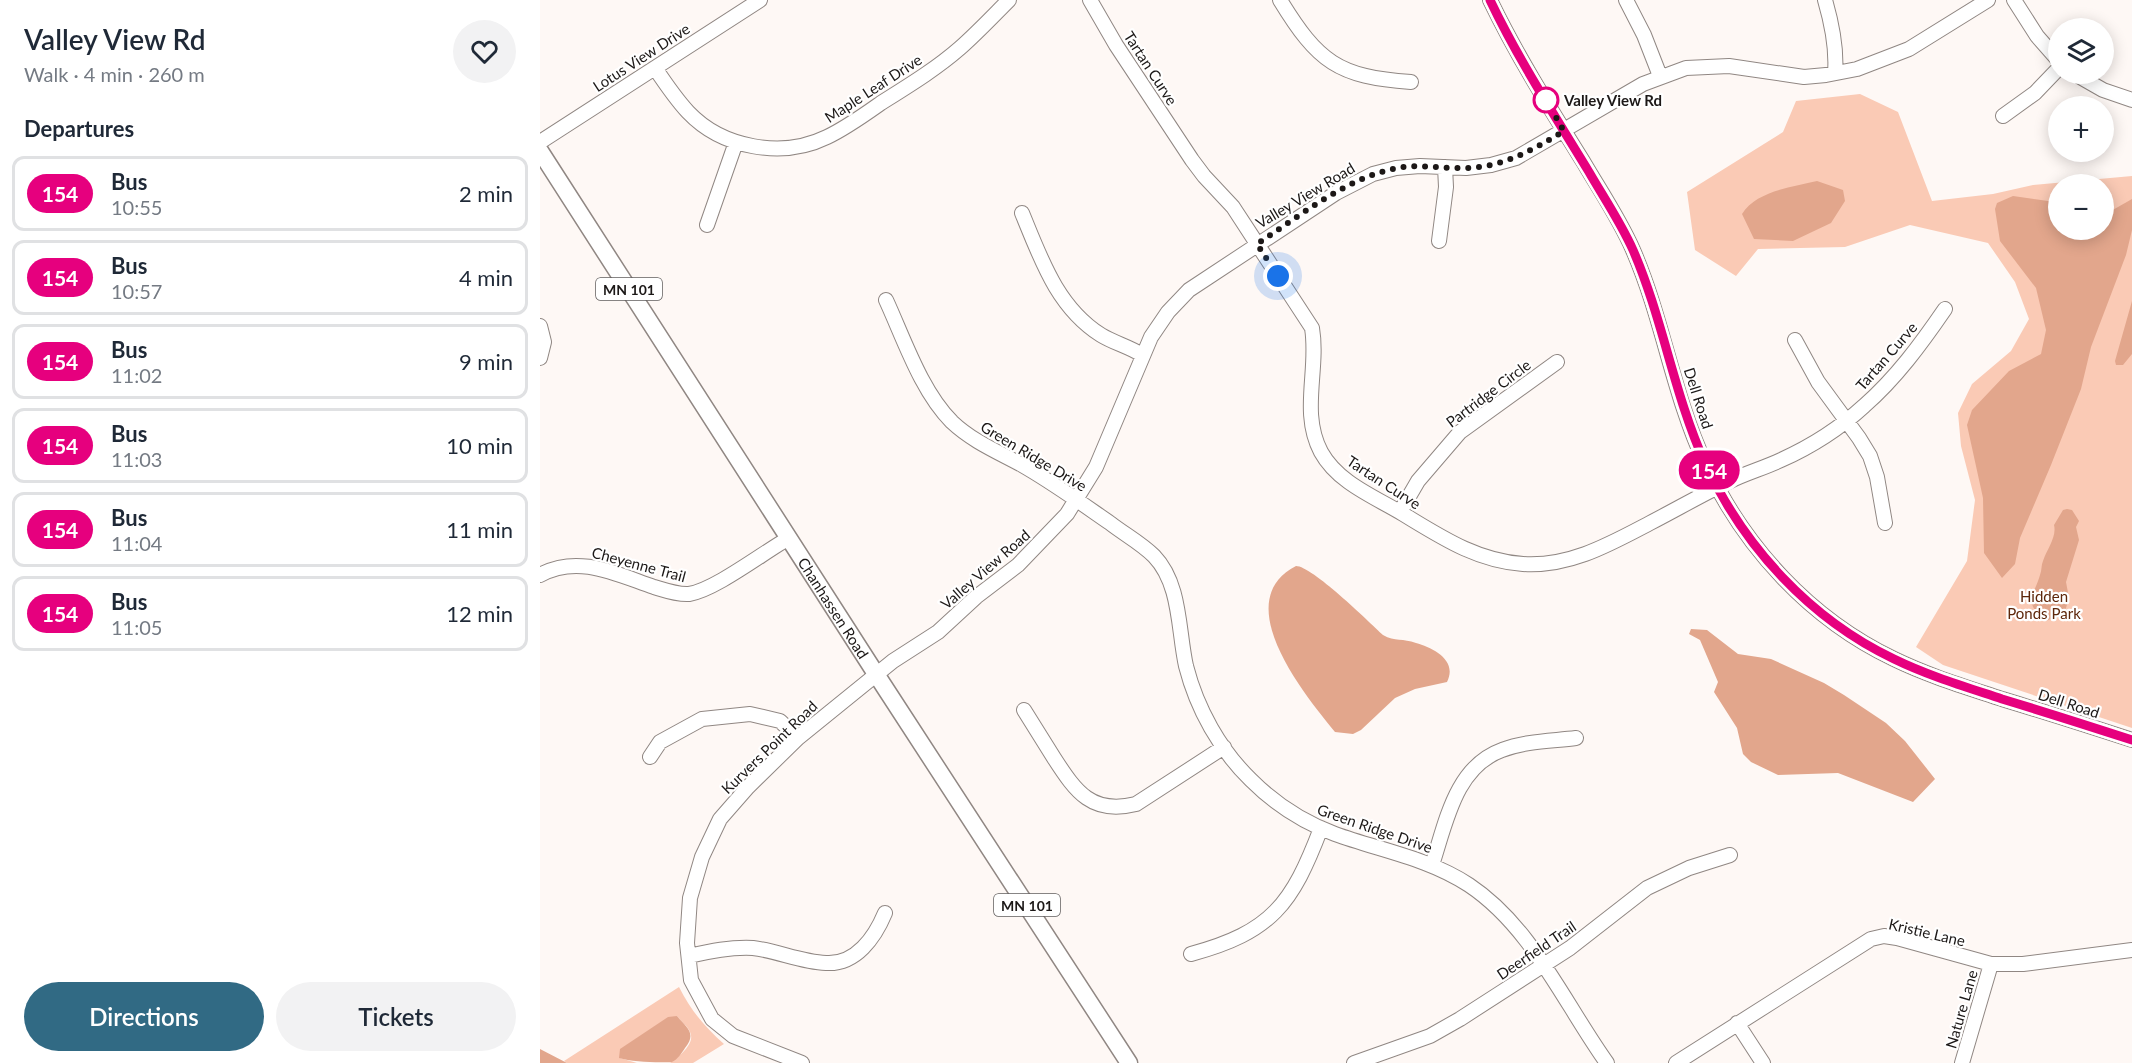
<!DOCTYPE html>
<meta charset="utf-8">
<style>
body{margin:0;font-family:Lato,sans-serif;background:#f2f2f3;color:#1f2937;height:100vh;display:flex;flex-direction:column;font-size:22px;white-space:nowrap}
*{box-sizing:border-box;margin:0}
p{font-size:20px;color:#747a83}
.icon{flex:none;width:33px;height:33px;fill:none;stroke:currentColor;stroke-width:2;stroke-linecap:round;stroke-linejoin:round}
.map{position:relative;flex:1;overflow:hidden}
.side{display:flex;flex-direction:column;background:#fff;width:540px}
.side>*{flex:none}
.badge{padding:0 12px;border-radius:20px;font-size:21px;line-height:39px}
.tools{position:absolute;left:1508px;top:18px;display:grid;gap:12px}
.tools a{display:grid;place-items:center;width:66px;height:66px;border-radius:50%;background:#fff;box-shadow:0 3px 15px #0003;font-size:30px}
.you{position:absolute;width:30px;height:30px;margin:-15px;border:4px solid #fff;border-radius:50%;background:#1a73e8;box-shadow:0 0 0 9px #1a73e833}
.map>.badge{position:absolute;translate:-50% -50%;box-shadow:0 0 0 3px #fff}
h2{padding:0 24px;font-size:22px;line-height:54px}
.round{display:grid;place-items:center;flex:none;width:63px;height:63px;border-radius:32px;background:#f2f2f3}
.overview{display:flex;align-items:center;justify-content:space-between;height:102px;padding:0 24px}
h1{font-size:28px;font-weight:600;line-height:45px}
.cta{display:flex;gap:12px;margin-top:auto;padding:12px 24px}
.cta a{flex:1;height:69px;border-radius:36px;background:#316a84;color:#fff;font-size:24px;font-weight:600;line-height:69px;text-align:center}
.cta a+a{background:#f2f2f3;color:#1f2937}
ul{padding:0;list-style:none}
li{display:flex;align-items:center;gap:18px;height:75px;margin:0 12px 9px;padding:0 12px;border:3px solid #e0e1e3;border-radius:12px}
li div{flex:1}
li b{display:block;font-size:22px}
li em{font-style:normal}
li .badge{min-width:66px;font-weight:700;text-align:center}
main{display:flex;flex:1;min-height:0}
.map>svg:first-child{display:block}
</style>
<main>
<section class="side">
<div class="overview"><div><h1>Valley View Rd</h1><p>Walk · 4 min · 260 m</p></div><a class="round"><svg class="icon" aria-label="heart" viewBox="0 0 24 24"><path d="M12 20l-8-8c-3-5 5-10 8-4 3-6 11-1 8 4z"/></svg></a></div>
<h2>Departures</h2>
<ul>
<li><span class="badge" style="background:#e6007e;color:#fff">154</span><div><b>Bus</b><p>10:55</p></div><em>2 min</em></li>
<li><span class="badge" style="background:#e6007e;color:#fff">154</span><div><b>Bus</b><p>10:57</p></div><em>4 min</em></li>
<li><span class="badge" style="background:#e6007e;color:#fff">154</span><div><b>Bus</b><p>11:02</p></div><em>9 min</em></li>
<li><span class="badge" style="background:#e6007e;color:#fff">154</span><div><b>Bus</b><p>11:03</p></div><em>10 min</em></li>
<li><span class="badge" style="background:#e6007e;color:#fff">154</span><div><b>Bus</b><p>11:04</p></div><em>11 min</em></li>
<li><span class="badge" style="background:#e6007e;color:#fff">154</span><div><b>Bus</b><p>11:05</p></div><em>12 min</em></li>
</ul>
<div class="cta"><a>Directions</a><a>Tickets</a></div>
</section>
<div class="map">
<svg width="1592" height="1063" viewBox="0 0 1592 1063">
<rect width="100%" height="100%" fill="#fef8f5"/>
<path fill="#facab5" fill-rule="evenodd" d="M1320,94L1358,112L1392,201L1453,194L1493,185L1592,176V728L1403,665L1376,647L1427,561L1435,500L1421,446L1418,413L1432,384L1471,351L1489,319L1475,282L1448,243L1370,225L1305,247L1218,249L1196,276L1155,250L1147,192L1243,132L1256,101ZM1518,184H1563V230H1518Z
M139,987C151,1011 165,1027 184,1044L153,1063H130C138,1057 156,1044 150,1032C148,1027 141,1021 137,1016L80,1058L97,1063H27L24,1061Z"/>
<path fill="#e2a68c" d="M1277,181L1303,190L1305,201L1291,223L1253,241L1214,239L1202,214C1216,191 1252,187 1277,181Z
M1473,196L1508,201L1518,200V230H1563V210L1571,211L1592,199V230L1586,255L1551,347L1541,389L1511,465L1480,538L1475,564L1462,578L1444,553L1443,498L1427,425L1432,410L1469,371L1501,354L1506,330L1496,288L1460,241L1455,209L1457,203Z
M1592,301V354L1583,365H1576L1575,361Z
M1527,509L1532,510L1539,521L1536,527L1539,540L1526,582L1529,598L1526,608L1521,615L1506,621C1482,602 1494,596 1500,575C1502,570 1501,565 1503,561C1507,549 1517,537 1514,525L1523,510Z
M756,566C772,566 828,621 843,635C855,642 863,638 876,643C893,648 918,660 907,682L875,689L855,698L821,730L813,734L795,732C764,694 688,601 756,566Z
M1151,629L1167,630L1198,654L1231,659L1284,683L1304,695L1346,723L1365,741L1395,779L1373,802L1298,773L1238,775L1211,762L1203,754L1197,728L1174,692L1178,682L1160,640L1149,634Z
M137,1016C147,1028 157,1033 145,1048C141,1054 138,1059 132,1062C119,1063 92,1062 79,1058L80,1049L128,1017Z
M0,1049L27,1063H0Z"/>
<g fill="none" stroke-linecap="round" stroke-linejoin="round">
<g stroke="#908783" stroke-width="16">
<path id="minor" d="M550,0L576,45L652,160L664,176L693,207L772,328C779,370 760,412 781,452C798,483 835,497 863,514C901,537 937,561 983,564C1030,567 1070,544 1110,523C1137,509 1163,494 1190,481C1206,473 1224,468 1241,460C1270,447 1300,428 1324,406C1356,378 1381,344 1405,309
M740,0C778,62 798,77 871,82
M950,0C977,56 1011,110 1044,163C1061,192 1080,220 1093,250C1123,319 1133,395 1165,463C1204,547 1270,619 1354,659C1389,676 1426,687 1462,699C1505,712 1549,726 1592,740
M1086,0L1104,35L1120,76
M1285,0C1292,24 1297,48 1295,73
M1474,0L1497,36L1518,60
M115,68C125,83 135,98 148,112C182,148 242,159 287,137C306,128 324,115 341,103C368,86 396,69 420,48C437,33 453,16 469,0
M1535,74L1563,90L1592,100
M1463,116L1495,93L1518,69
M0,142L220,0
M482,213C501,259 517,307 561,335C574,343 590,347 602,355
M167,225L196,142
M899,241L906,187L905,167
M346,300C364,339 381,391 412,422C432,441 458,452 482,465C512,482 541,503 570,523C584,534 601,543 614,556C641,584 638,630 646,666C657,709 680,750 711,780C735,804 763,822 795,834C839,850 888,858 929,885C992,927 1024,1003 1067,1063
M0,326L4,342L0,358
M1255,340L1278,382L1319,438L1330,456L1337,477L1345,523
M860,512L878,481L920,432L1017,362
M0,575C38,554 76,574 114,587C124,590 138,595 149,594C175,590 224,552 249,538
M484,710C494,726 504,742 514,758C536,792 552,815 596,804L684,747
M110,757L120,742L162,719L210,714L240,721L258,738
M892,865C906,823 915,767 962,750C985,741 1012,741 1036,738
M651,954C732,932 752,904 781,828
M149,956C171,951 190,947 213,948C238,951 261,962 286,963C316,965 335,937 345,913
M1197,1023L1223,1063
M262,1063L193,1036L172,1019L151,980L147,943L150,898L162,857L180,819L208,787L258,738L353,661L398,632L436,597L478,565L527,514L556,467L611,337L628,312L649,290L796,193L833,174L856,168L880,166L926,168L951,165L976,158L1103,84L1146,68L1189,66L1264,77L1286,75L1317,69L1369,49L1448,0
M814,1063L890,1036L920,1019L1030,948L1107,888L1149,868L1190,855
M1136,1063L1331,939L1344,936L1357,938L1451,964H1483L1592,950
M1422,1063L1451,964"/>
</g>
<g stroke="#908783" stroke-width="19">
<g id="major">
<path id="s1" d="M0,151L336,674L589,1063"/>
</g>
</g>
<use href="#minor" stroke="#fff" stroke-width="14"/>
<use href="#major" stroke="#fff" stroke-width="16"/>
</g>
<g fill="none" stroke-linecap="round" stroke-linejoin="round">
<g stroke="#fff" stroke-width="14">
<path id="line" d="M950,0C978,59 1015,116 1049,172C1064,198 1081,223 1093,250C1123,319 1134,395 1165,463C1204,547 1270,619 1354,659C1389,676 1426,687 1462,699C1505,712 1549,726 1592,740"/>
</g>
<use href="#line" stroke="#e6007e" stroke-width="9"/>
<path stroke="#1c1817" stroke-width="6" stroke-dasharray="0 10.8" d="M738,276L717,244C760,216 803,180 853,169C877,163 902,169 926,168C963,167 993,150 1024,131L1004,97L1006,100"/>
</g>
<circle fill="#fff" stroke="#e6007e" stroke-width="3" cx="1006" cy="100" r="12"/>
<g text-anchor="middle" dominant-baseline="central" stroke-width="4.5" stroke-linejoin="round" paint-order="stroke">
<g fill="#fff" stroke="#605d5d" stroke-width="1.5">
<rect x="56" y="278" width="66" height="22" rx="4.5"/>
<rect x="454" y="894" width="66" height="22" rx="4.5"/>
</g>
<g font-size="14" font-weight="bold" fill="#1c1817">
<text x="89" y="289">MN 101</text>
<text x="487" y="905">MN 101</text>
</g>
<g font-size="15" fill="#1c1817" stroke="#fff">
<text transform="translate(101 57) rotate(-33)">Lotus View Drive</text>
<text transform="translate(611 68) rotate(57)">Tartan Curve</text>
<text transform="translate(333 88) rotate(-33)">Maple Leaf Drive</text>
<text transform="translate(765 195) rotate(-31)">Valley View Road</text>
<text transform="translate(1346 356) rotate(-49)">Tartan Curve</text>
<text transform="translate(948 393) rotate(-37)">Partridge Circle</text>
<text transform="translate(1159 398) rotate(72)">Dell Road</text>
<text transform="translate(494 456) rotate(31)">Green Ridge Drive</text>
<text transform="translate(844 482) rotate(33)">Tartan Curve</text>
<text transform="translate(99 564) rotate(15)">Cheyenne Trail</text>
<text transform="translate(445 569) rotate(-41)">Valley View Road</text>
<text stroke="none"><textPath href="#s1" startOffset="543">Chanhassen Road</textPath></text>
<text transform="translate(1529 703) rotate(18)">Dell Road</text>
<text transform="translate(229 747) rotate(-44)">Kurvers Point Road</text>
<text transform="translate(835 828) rotate(19)">Green Ridge Drive</text>
<text transform="translate(1387 932) rotate(13)">Kristie Lane</text>
<text transform="translate(996 950) rotate(-34)">Deerfield Trail</text>
<text transform="translate(1421 1009) rotate(-74)">Nature Lane</text>
</g>
<g font-size="15" font-weight="bold" fill="#1c1817" stroke="#fff" text-anchor="start">
<text x="1024" y="100">Valley View Rd</text>
</g>
<g font-size="15" fill="#5e270b" stroke="#fff">
<text x="1504" y="596">Hidden<tspan x="1504" dy="17">Ponds Park</tspan></text>
</g>
</g>
</svg>
<div class="tools">
<a><svg class="icon" aria-label="layers" viewBox="0 0 24 24"><path d="M12 4l9 5-9 5-9-5zM3 14l9 5 9-5"/></svg></a>
<a>+</a>
<a>−</a>
</div>
<div class="you" style="left:738px;top:276px"></div>
<b class="badge" style="left:1169px;top:470px;background:#e6007e;color:#fff">154</b>
</div>
</main>
